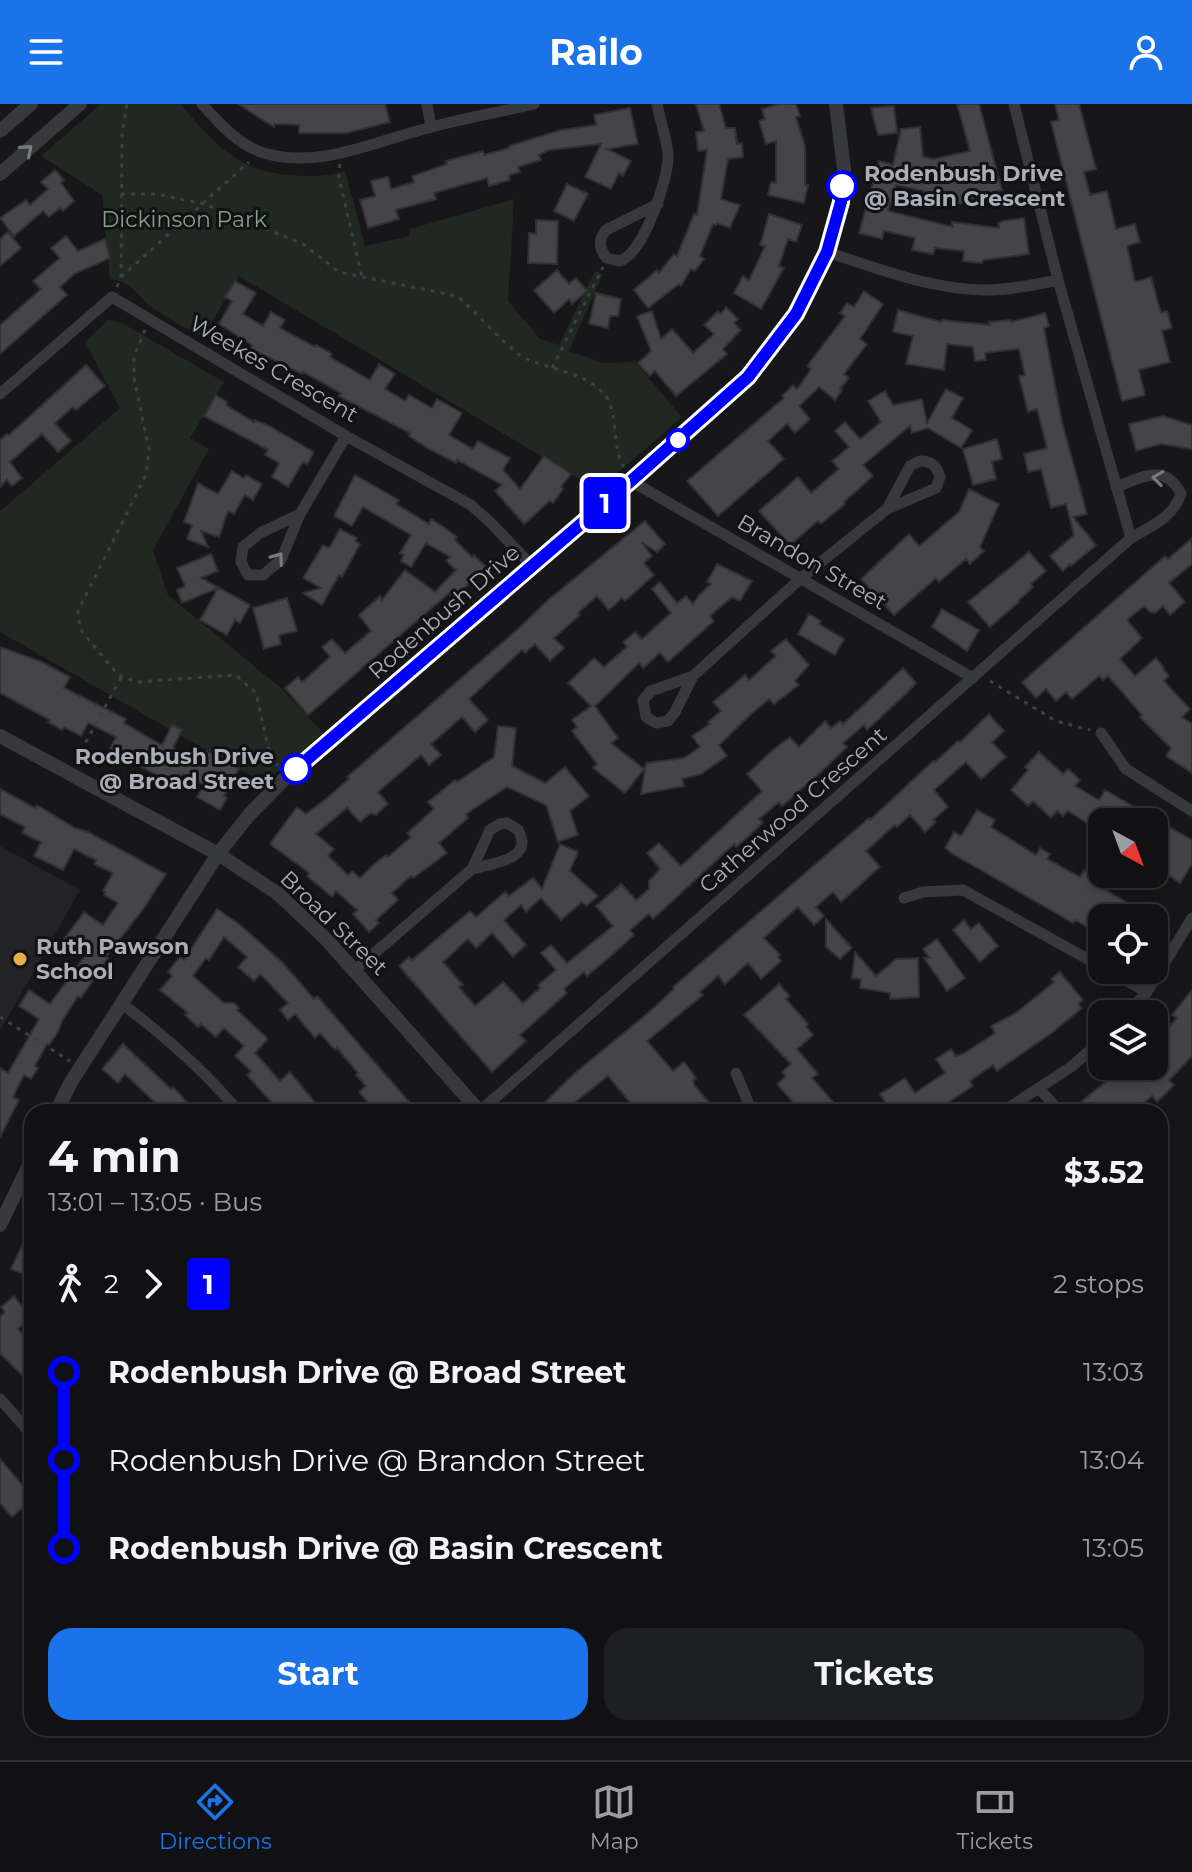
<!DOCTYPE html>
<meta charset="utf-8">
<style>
body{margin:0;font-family:Montserrat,sans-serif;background:#1e1f21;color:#f1f3f6;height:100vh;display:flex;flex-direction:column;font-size:30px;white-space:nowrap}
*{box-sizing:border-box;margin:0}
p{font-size:26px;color:#9c9da0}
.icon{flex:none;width:44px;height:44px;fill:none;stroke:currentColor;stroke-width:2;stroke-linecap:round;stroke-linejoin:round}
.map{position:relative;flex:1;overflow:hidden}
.side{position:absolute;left:24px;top:1000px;width:1144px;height:632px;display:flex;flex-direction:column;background:#111113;border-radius:24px;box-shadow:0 4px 12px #0003,0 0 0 2px #303133}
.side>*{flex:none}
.badge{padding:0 16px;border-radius:6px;font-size:28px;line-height:52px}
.needle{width:52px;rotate:139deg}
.controls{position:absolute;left:1088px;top:704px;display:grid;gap:16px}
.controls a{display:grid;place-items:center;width:80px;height:80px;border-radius:16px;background:#111113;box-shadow:0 4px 12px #0003,0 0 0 2px #303133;font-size:40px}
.map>.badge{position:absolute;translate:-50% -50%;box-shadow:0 0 0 4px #fff}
.legs{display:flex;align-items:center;gap:12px;height:88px;padding:0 24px;font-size:26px}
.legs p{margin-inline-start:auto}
.head{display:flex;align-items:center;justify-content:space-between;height:136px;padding:0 24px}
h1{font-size:44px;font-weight:700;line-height:60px}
.action{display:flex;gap:16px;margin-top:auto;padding:16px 24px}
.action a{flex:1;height:92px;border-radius:24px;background:#1a73e8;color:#fff;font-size:32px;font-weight:700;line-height:92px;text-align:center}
.action a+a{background:#1e1f21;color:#f1f3f6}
ul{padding:0 24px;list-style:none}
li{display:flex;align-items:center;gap:28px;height:88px;font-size:30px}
li i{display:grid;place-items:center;width:12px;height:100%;margin:0 10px;background:currentColor}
li i::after{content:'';width:20px;height:20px;margin:-10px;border:6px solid;border-radius:50%;background:#111113}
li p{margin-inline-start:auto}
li:first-child i{background:linear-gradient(#0000 50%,currentColor 0)}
li:last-child i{background:linear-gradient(currentColor 50%,#0000 0)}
header{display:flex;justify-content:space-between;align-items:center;height:104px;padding:0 24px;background:#1a73e8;color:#fff;font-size:36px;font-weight:700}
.tab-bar{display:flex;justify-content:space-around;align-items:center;height:112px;border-top:2px solid #303133;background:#111113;font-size:22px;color:#9c9da0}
.tab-bar a{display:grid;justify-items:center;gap:4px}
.tab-bar .selected{color:#1a73e8}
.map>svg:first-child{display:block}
</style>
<header><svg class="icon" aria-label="menu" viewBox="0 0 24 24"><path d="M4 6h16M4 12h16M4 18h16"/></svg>Railo<svg class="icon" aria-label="person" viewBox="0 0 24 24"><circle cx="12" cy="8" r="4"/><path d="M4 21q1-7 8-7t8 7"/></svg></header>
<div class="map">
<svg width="1192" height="1656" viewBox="0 0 1192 1656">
<rect width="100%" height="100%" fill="#171719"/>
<path fill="#232326" d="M0,742L80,786L1,925H0Z"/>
<path fill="#212822" d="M101,0H180C214,38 235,67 290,71C310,73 325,73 345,67L365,142L410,132V125L514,95L508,197L540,235L559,241L595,167L603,170L569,247L603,259L635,258L682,313L598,386L239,172L203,233C187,224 171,217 157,207C138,196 136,178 110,175L102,91L41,52Z
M108,216L122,219L224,278L190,334L209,345L153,446L168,491L282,585L323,629L264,679L0,528V407L120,304L85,238Z"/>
<path fill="#444449" stroke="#313134" stroke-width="2" d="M238,0H385L390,18L347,29H299V21L275,20L274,23Z
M696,0H719L726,24H735L737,40L742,39L743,53L728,55L721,95L740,101L730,124L717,119L716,121L713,120L700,152L704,155L695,167L691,165L681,182L679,180L648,204L634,186L657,166L659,169L674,150L677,152L694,110L697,111L707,46L698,47L696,28L704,27Z
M779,0H796L800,12L796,13L805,42V81H808L804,99L768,91L771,78L776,79V37L766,40L759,17L765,15L762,5Z
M957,0H979L1002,86L971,95V99L952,100V96L924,94V87L896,81L888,107L953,123L952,118L999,124L998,119L1003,117L1024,114L1029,150L983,156L982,159L963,157L964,147L935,144L933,150L912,146L915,134L884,127L882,135L859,129L879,57L893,61L901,25L920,23L923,53L934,55L970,47Z
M1055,0H1079L1096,65L1084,68L1090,91L1107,87L1116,125L1135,120L1140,138L1127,142L1135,178L1151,173L1161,209L1167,207L1172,224L1162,227L1170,258L1139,266L1145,291L1122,297L1051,18L1059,16Z
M894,2L897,29L878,31L871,4Z
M630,4L638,40L607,45L631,57L623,72L619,69L611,85L585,73L601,40L549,46L539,51L541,56L518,63L520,68L509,71L510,76L489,82L487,74L434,89L436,95L396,106L399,115L368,124L360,96L375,92L371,77L388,73L391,85L414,78L412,72L447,60L446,57L483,47L484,51L509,44V42L561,26L596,21L594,11Z
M55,66L64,76L61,79L74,97L63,107L60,104L49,113L43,107L14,132L0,114L26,96L30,101L48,85L41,78Z
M567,80L588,90L574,117L554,107Z
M769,110L802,121L796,138L788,135L779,162L784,164L761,205L734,189L743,172L749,176L765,142L760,141Z
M536,116L558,117L557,160L528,159L529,129L536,130Z
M8,128L21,144L0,162V135Z
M66,132L78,147L105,135L110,154L74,170L60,183L67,191L0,250V221L41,185L33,177L60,154L51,144Z
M557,166L569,180L576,174L587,187L572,200L569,195L554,209L534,186Z
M235,177L256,189L243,210L263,222L271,208L285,216L280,224L315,243L316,241L332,250L330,253L370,276L379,260L395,270L385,285L405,297L409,291L432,304L437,295L462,309L449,331L473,345L478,337L510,354L503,366L520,385L544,352L571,370L561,383L563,385L553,399L550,397L524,420L495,387L502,381L457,356L456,359L429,345L409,332L410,329L352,299L339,292L341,289L303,268L302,270L250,244L252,241L219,220L232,197L225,193Z
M864,187L883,200L860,235L867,240L844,270L849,274L840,285L842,286L835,296L819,283L799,302L810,315L795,329L787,320L768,337L784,355L718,412L687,377L784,294L782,292L793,281L797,285L811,265L807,262L845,212L840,209L847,199L854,203Z
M596,189L621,195L618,212H610L608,224L589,220Z
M726,203L738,215L734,219L741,226L723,245L727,250L676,292L655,267L650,272L638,259L651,247L637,212L652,207L661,235L672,225L693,249L714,230L704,221L718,207L721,210Z
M898,206L941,218L942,216L990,221L989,218L1011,216V218L1045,209L1049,222L1044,224L1062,318L1087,410L1073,413L1096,441L1071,462L1070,460L1063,467L1050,452L1074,431L1066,400L1051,404L1041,365L1028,368L1024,350L1047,344L1037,305L1028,308L1019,272L1025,271L1019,245L985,249L986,256L975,257L973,243L947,240L944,266L906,260L913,232L893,228Z
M86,261L105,282L76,306L73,303L55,319L71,337L58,348L42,330L10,358L22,374L12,382L7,376L0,383V336L7,330L9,331Z
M946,285L963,294L952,314L972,326L961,344L928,324L912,329L910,322L863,361L873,372L844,398L845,400L821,420L818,417L790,441L759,407L798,373L811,389L839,365L832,357L849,343L835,327L845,318L860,335L881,318L868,297L885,287L893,301L922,295L927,319Z
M216,291L227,298L226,301L254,318L255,316L269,322L314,348L307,360L303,358L288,383L272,373L279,359L265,351L268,346L204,312Z
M1163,312L1192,321V345L1161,340L1136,347L1129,320Z
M997,335L1002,355L992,358L996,375L973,381L963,345Z
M232,367L244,374L246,371L262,380L253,396L245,391L234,410L228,407L219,433L201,427L208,443L187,435L192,421L184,418L198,379L218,390Z
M355,371L399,396L396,400L429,420L431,415L445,424L457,433L455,436L472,453L474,451L486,463L454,494L449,489L308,611L285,584L298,573L302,578L330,553L322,543L332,535L345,549L371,527L359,511L380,492L382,496L405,466L435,488L456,466L446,457L450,453L426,439L411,463L401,457L404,451L400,449L411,431L363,403L352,422L334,412Z
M969,385L999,400L980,443L984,447L970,460L966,455L939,478L936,474L894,511L861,475L909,430L919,442L959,408Z
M645,417L665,440L657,448L641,438L652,452L644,459L654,471L625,497L622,494L609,506L597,492L578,509L580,511L554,534L564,544L550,557L535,540L525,549L522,546L469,595L488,616L475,628L462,613L431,640L441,651L429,661L421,651L378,688L388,700L376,711L371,709L360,718L347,704L316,730L334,745L328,752L348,771L352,767L360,774L373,761L386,751L388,753L411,733L407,729L434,705L428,698L455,676L457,678L494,653L498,622L516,624L512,662L545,679L565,663L589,692L570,707L578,731L558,738L546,701L507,683L466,710L468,714L439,739L447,749L413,774L411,772L392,789L398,796L376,816L379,819L369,828L353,810L357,806L336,787L332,793L307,772L309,769L270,740L297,703L306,710L327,694L349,675L347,673L518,525L548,496Z
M340,425L357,434L355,437L360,440L342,473L339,471L322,501L303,489L321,484L303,474L323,441L329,444Z
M1192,434V460L1169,479L1185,498L1170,511L1163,502L1155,509L1150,508L1144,502L1127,516L1142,534L1120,555L1135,572L1156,554L1164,564L1163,565L1169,572L1164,577L1190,605L1182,613L1192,620V669L1166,652L1171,644L1140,613L1142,611L1108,572L1103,576L1099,572L1072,595L1066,588L1056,597L1046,585L1036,594L1022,578L1165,452L1168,455Z
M1029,448L1046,467L1031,480L1033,483L1018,497L1019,498L990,523L968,498Z
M211,450L218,467L201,474L250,501L240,519L235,516L227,531L200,516L218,484L182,499L177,486L185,482L177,464Z
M717,460L752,477L740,497L732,493L710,512L714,517L668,558L660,549L643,564L639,559L595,602L618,634L611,639L644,665L625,689L593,664L597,660L572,627L577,623L572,616L591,602L568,579L594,554L604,563L627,543L623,538L635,528L642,535L671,509L652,485L660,478L677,499L686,492L693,500L699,491L711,480L707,478Z
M287,494L297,527L279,531L281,540L264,545L253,504Z
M942,505L979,526L967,547L932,523Z
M809,510L821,517L819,520L844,535L835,551L798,530Z
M786,535L809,561L795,577L799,581L774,600L769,595L750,611L719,641L727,652L701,670L682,675L684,682L641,690L646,659L684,654L700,643L692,632L710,620L708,618L721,607L713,598L745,571L749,576L776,552L771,547Z
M0,543L42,558L70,573L64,584L126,615L124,619L162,641L172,621L182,626L173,644L201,658L207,647L239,665L224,692L227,694L220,706L197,693L205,681L183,670L177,682L109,646L116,633L88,619L81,632L64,623L62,626L48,618L50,616L0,589Z
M903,564L916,579L907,589L867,626L864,621L843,639L847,643L822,667L782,702L779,698L759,715L763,718L749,732L736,743L734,740L653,815L649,810L630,826L634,831L612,851L587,872L584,868L564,885L567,889L520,931L526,937L492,968L399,862L409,853L412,856L470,807L476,813L505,788L509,792L533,774L542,785L560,740L578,748L570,767L598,792L586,802L582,798L561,816L541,794L526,808L521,801L504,816L526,841L513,853L492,829L476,844L468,835L443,858L463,881L459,883L475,902L503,878L523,899L540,884L538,881L556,866L541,849L551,841L567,859L613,822L596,802L621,780L636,796L649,785V777L660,765L647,749L659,739L681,762L762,687L747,670L774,645L790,633L799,643L825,617L831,624L840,617L843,620Z
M989,610L1004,627L992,638L1006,653L981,675L966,658L934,686L948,703L933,716L936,718L925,728L910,711L897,723L895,721L866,747L880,763L841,798L833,788L816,803L824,812L814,821L798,803L779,820L764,834L780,851L778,853L781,857L761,875L748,859L725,880L718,872L700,888L703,891L647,937L673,967L684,958L696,974L693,977L695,982L717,1008H638L608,972L573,1000L580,1008H535L575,969L648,909L674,885L673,883L869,714L870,716L933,657L935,658L958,637L960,638Z
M1039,648L1063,670L1068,665L1080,676L1075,682L1099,696L1105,686L1192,736V760L1180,779L1154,761V718H1121L1109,711L1105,718H1102L1100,727L1068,707L1063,712L1057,707L1051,714L1033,697L1028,702L1011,686L1028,666L1025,663Z
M0,685L35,704L37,701L75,724L88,728L166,770L144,804L106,853L108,854L81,894L78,892L62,917L58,928L49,941L47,940L35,962L38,964L31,975L24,971L13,993L19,996L0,1033V964L8,969L39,915L19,902L29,886L50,900L86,850L64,835L84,808L103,821L118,799L104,791L105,788L103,787L113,769L94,760L96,756L74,745L63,766L34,752L41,738L22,729L25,723L0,710Z
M977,706L995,716L991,723L1036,751L1040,744L1050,750L1047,755L1080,773L1084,766L1107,779L1104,785L1131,801L1128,805L1144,814H1102V831L1075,816L1073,819L951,749L945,744L954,728L961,732Z
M217,805L239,820L282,858L314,895L317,892L418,1008H376L359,988L366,982L356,971L358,969L337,944L335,946L320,929L315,934L295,910L288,916L280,906L288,899L260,870L254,877L238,863L247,853L224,833L209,856L206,854L193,872L224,899H234L239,904L237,906L266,933L267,936L255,949L280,977L290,968L323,1008H280L247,971L251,967L235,952L244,942L224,924L216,933L201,920L198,923L185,911L188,909L160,886L172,872L168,868L180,853L184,856Z
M826,815L852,844L840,855L826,843Z
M964,816L971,825L979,819L998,842L980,858L953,826Z
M937,835L965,874L947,887L924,854H930L923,845Z
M855,848L876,872L896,855L918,854L919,893L890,895V889L860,884L861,875L852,874Z
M1060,868L1083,896L1078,900L1082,904L1053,928L997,967L993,961L970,977L973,982L934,1008H892L880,990L905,974L915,989L928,980L945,969L936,955L951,945L956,952L963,950L995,929L991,922L1016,909L1054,878L1051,875Z
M779,880L790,892L786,895L808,920L806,922L813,931L797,945L818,970L812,974L842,1008H780L792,997L777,980L786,972L782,968L791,960L744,911Z
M1192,886V952L1169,976L1174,981L1157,998L1152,992L1133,1008H1091L1082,997L1112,973L1115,977L1133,962H1154V927L1160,933L1177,914L1172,911Z
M123,940L171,985L173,983L196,1008H165L125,970L118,979L102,965Z
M32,1120V1166L29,1172L11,1165Z
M14,1192L31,1213L18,1225L32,1241V1281L0,1249V1213L5,1208L1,1203Z
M0,1355L32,1392V1396L12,1413L0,1399Z"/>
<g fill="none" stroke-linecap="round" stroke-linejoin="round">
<path stroke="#3e4044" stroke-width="3" stroke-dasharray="4 6" stroke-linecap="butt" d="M340,60L339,74L362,173
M121,90H156L204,100L303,140L339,168L457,192C476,207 510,248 527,255C552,266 587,269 605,291C619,309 611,342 624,363
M121,173L249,58
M117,183L121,173L122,30L127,0
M145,226L134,252V274L149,346L146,371L78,507L80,525L118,571L137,578L236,571L256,589L270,652L278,661
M552,264L603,163
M990,577L1056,617L1090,626
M76,656L122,572
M0,913L70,957"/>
<path stroke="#38393d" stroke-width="11" d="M202,0C219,19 238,41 264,49C320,66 378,36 432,23C466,14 500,8 534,0
M427,0L431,23
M657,0C660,16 666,32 668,49C670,72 643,152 619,157L607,154C599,145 598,136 606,126L658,100
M827,148C879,165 930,185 984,186C1009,186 1034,181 1058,176
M0,290L112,193L346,332L471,401L493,421L531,461
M631,377L973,574
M1116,383C1142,373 1166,359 1181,390C1173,413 1152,422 1131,434
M300,410L260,429L243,443L241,458L248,471H263L281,456L300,410L346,332
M693,572L651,587L643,596L646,613L656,619L668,617L675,608L693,572L800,475L887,405L936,384L940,373C937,362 931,357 920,357L910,362L887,405
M1101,629L1126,665L1192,707
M904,794L923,788L963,786L1102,863
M355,866L472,765L490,726L500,720L507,719L518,726C535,756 492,759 472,765
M1107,866L1147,888
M121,899C165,932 204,966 239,1008
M1127,910L1147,888L1192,814
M736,969L752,1008
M1039,984L1060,1008
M479,1008L1131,434L1058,176L1014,0
M1002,1008L1071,963L1102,936
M20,1079L32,1084
M0,1295L32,1331"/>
<path stroke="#38393d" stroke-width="14" d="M0,27L31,0
M0,70L80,0
M0,632L218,750L277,789L326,835L480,1008
M56,1008L71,978L218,750L249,711L287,672L631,377L748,273L796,210L827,148L841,98L844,65L836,0
M0,1121L32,1055"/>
</g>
<defs><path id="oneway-chevron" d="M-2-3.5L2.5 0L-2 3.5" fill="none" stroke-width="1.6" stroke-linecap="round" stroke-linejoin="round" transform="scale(2)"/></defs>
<g stroke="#777980">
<use href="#oneway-chevron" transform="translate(27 46) rotate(-41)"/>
<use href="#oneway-chevron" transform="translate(1158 374) rotate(-173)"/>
<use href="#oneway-chevron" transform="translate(278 454) rotate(-54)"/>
</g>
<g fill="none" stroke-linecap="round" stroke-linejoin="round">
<g stroke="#fff" stroke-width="18">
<path id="line-1" d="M296,665L631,377L748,273L796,210L827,148L841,98L842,82"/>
</g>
<use href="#line-1" stroke="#00f" stroke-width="12"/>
</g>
<g fill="#fff" stroke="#00f" stroke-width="4">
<circle cx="842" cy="82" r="14"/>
<circle cx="678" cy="336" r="10"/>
<circle cx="296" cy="665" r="14"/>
</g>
<circle fill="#e1b147" stroke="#121214" stroke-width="3" cx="20" cy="855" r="8"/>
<g text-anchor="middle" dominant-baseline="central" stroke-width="6" stroke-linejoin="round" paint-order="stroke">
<g font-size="22" font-weight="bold" fill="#aaaeb7" stroke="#121214" text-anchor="start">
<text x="864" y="69">Rodenbush Drive<tspan x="864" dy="25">@ Basin Crescent</tspan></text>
<text x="274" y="652" text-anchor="end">Rodenbush Drive<tspan x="274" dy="25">@ Broad Street</tspan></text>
</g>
<g font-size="22" fill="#83a086" stroke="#121214">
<text x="184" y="115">Dickinson Park</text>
</g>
<g font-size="22" fill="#aaaeb7" stroke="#121214">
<text transform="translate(274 265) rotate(30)">Weekes Crescent</text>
<text transform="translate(812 458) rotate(30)">Brandon Street</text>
<text transform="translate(444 508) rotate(-41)">Rodenbush Drive</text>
<text transform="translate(793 706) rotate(-41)">Catherwood Crescent</text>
<text transform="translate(334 819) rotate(44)">Broad Street</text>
</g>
<g font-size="22" font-weight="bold" fill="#aaaeb7" stroke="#121214" text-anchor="start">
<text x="36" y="842">Ruth Pawson<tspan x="36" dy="25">School</tspan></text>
</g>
</g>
</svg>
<div class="controls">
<a><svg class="needle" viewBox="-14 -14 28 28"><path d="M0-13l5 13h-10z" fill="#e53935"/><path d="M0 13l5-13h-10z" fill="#9c9da0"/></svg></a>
<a><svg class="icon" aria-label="locate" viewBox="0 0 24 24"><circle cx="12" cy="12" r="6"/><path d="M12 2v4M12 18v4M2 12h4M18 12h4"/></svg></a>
<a><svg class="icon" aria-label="layers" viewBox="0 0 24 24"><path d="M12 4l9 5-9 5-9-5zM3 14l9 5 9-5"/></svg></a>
</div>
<b class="badge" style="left:605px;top:399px;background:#00f;color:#fff">1</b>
<section class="side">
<div class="head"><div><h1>4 min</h1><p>13:01 – 13:05 · Bus</p></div><b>$3.52</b></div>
<div class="legs"><svg class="icon" aria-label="walk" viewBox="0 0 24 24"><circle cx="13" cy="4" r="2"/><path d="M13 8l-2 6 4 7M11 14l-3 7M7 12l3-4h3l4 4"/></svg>2<svg class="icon" aria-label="forward" viewBox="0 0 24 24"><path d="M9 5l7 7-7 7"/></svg><b class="badge" style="background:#00f;color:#fff">1</b><p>2 stops</p></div>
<ul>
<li><i style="color:#00f"></i><b>Rodenbush Drive @ Broad Street</b><p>13:03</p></li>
<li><i style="color:#00f"></i><span>Rodenbush Drive @ Brandon Street</span><p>13:04</p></li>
<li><i style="color:#00f"></i><b>Rodenbush Drive @ Basin Crescent</b><p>13:05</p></li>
</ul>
<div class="action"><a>Start</a><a>Tickets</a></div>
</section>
</div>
<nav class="tab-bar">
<a class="selected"><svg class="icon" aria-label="directions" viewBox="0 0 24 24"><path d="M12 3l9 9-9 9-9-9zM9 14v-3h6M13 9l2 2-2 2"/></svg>Directions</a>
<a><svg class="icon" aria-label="map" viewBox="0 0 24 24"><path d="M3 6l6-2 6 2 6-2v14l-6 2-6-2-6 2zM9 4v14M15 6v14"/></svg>Map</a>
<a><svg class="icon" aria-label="tickets" viewBox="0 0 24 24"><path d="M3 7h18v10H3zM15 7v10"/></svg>Tickets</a>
</nav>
